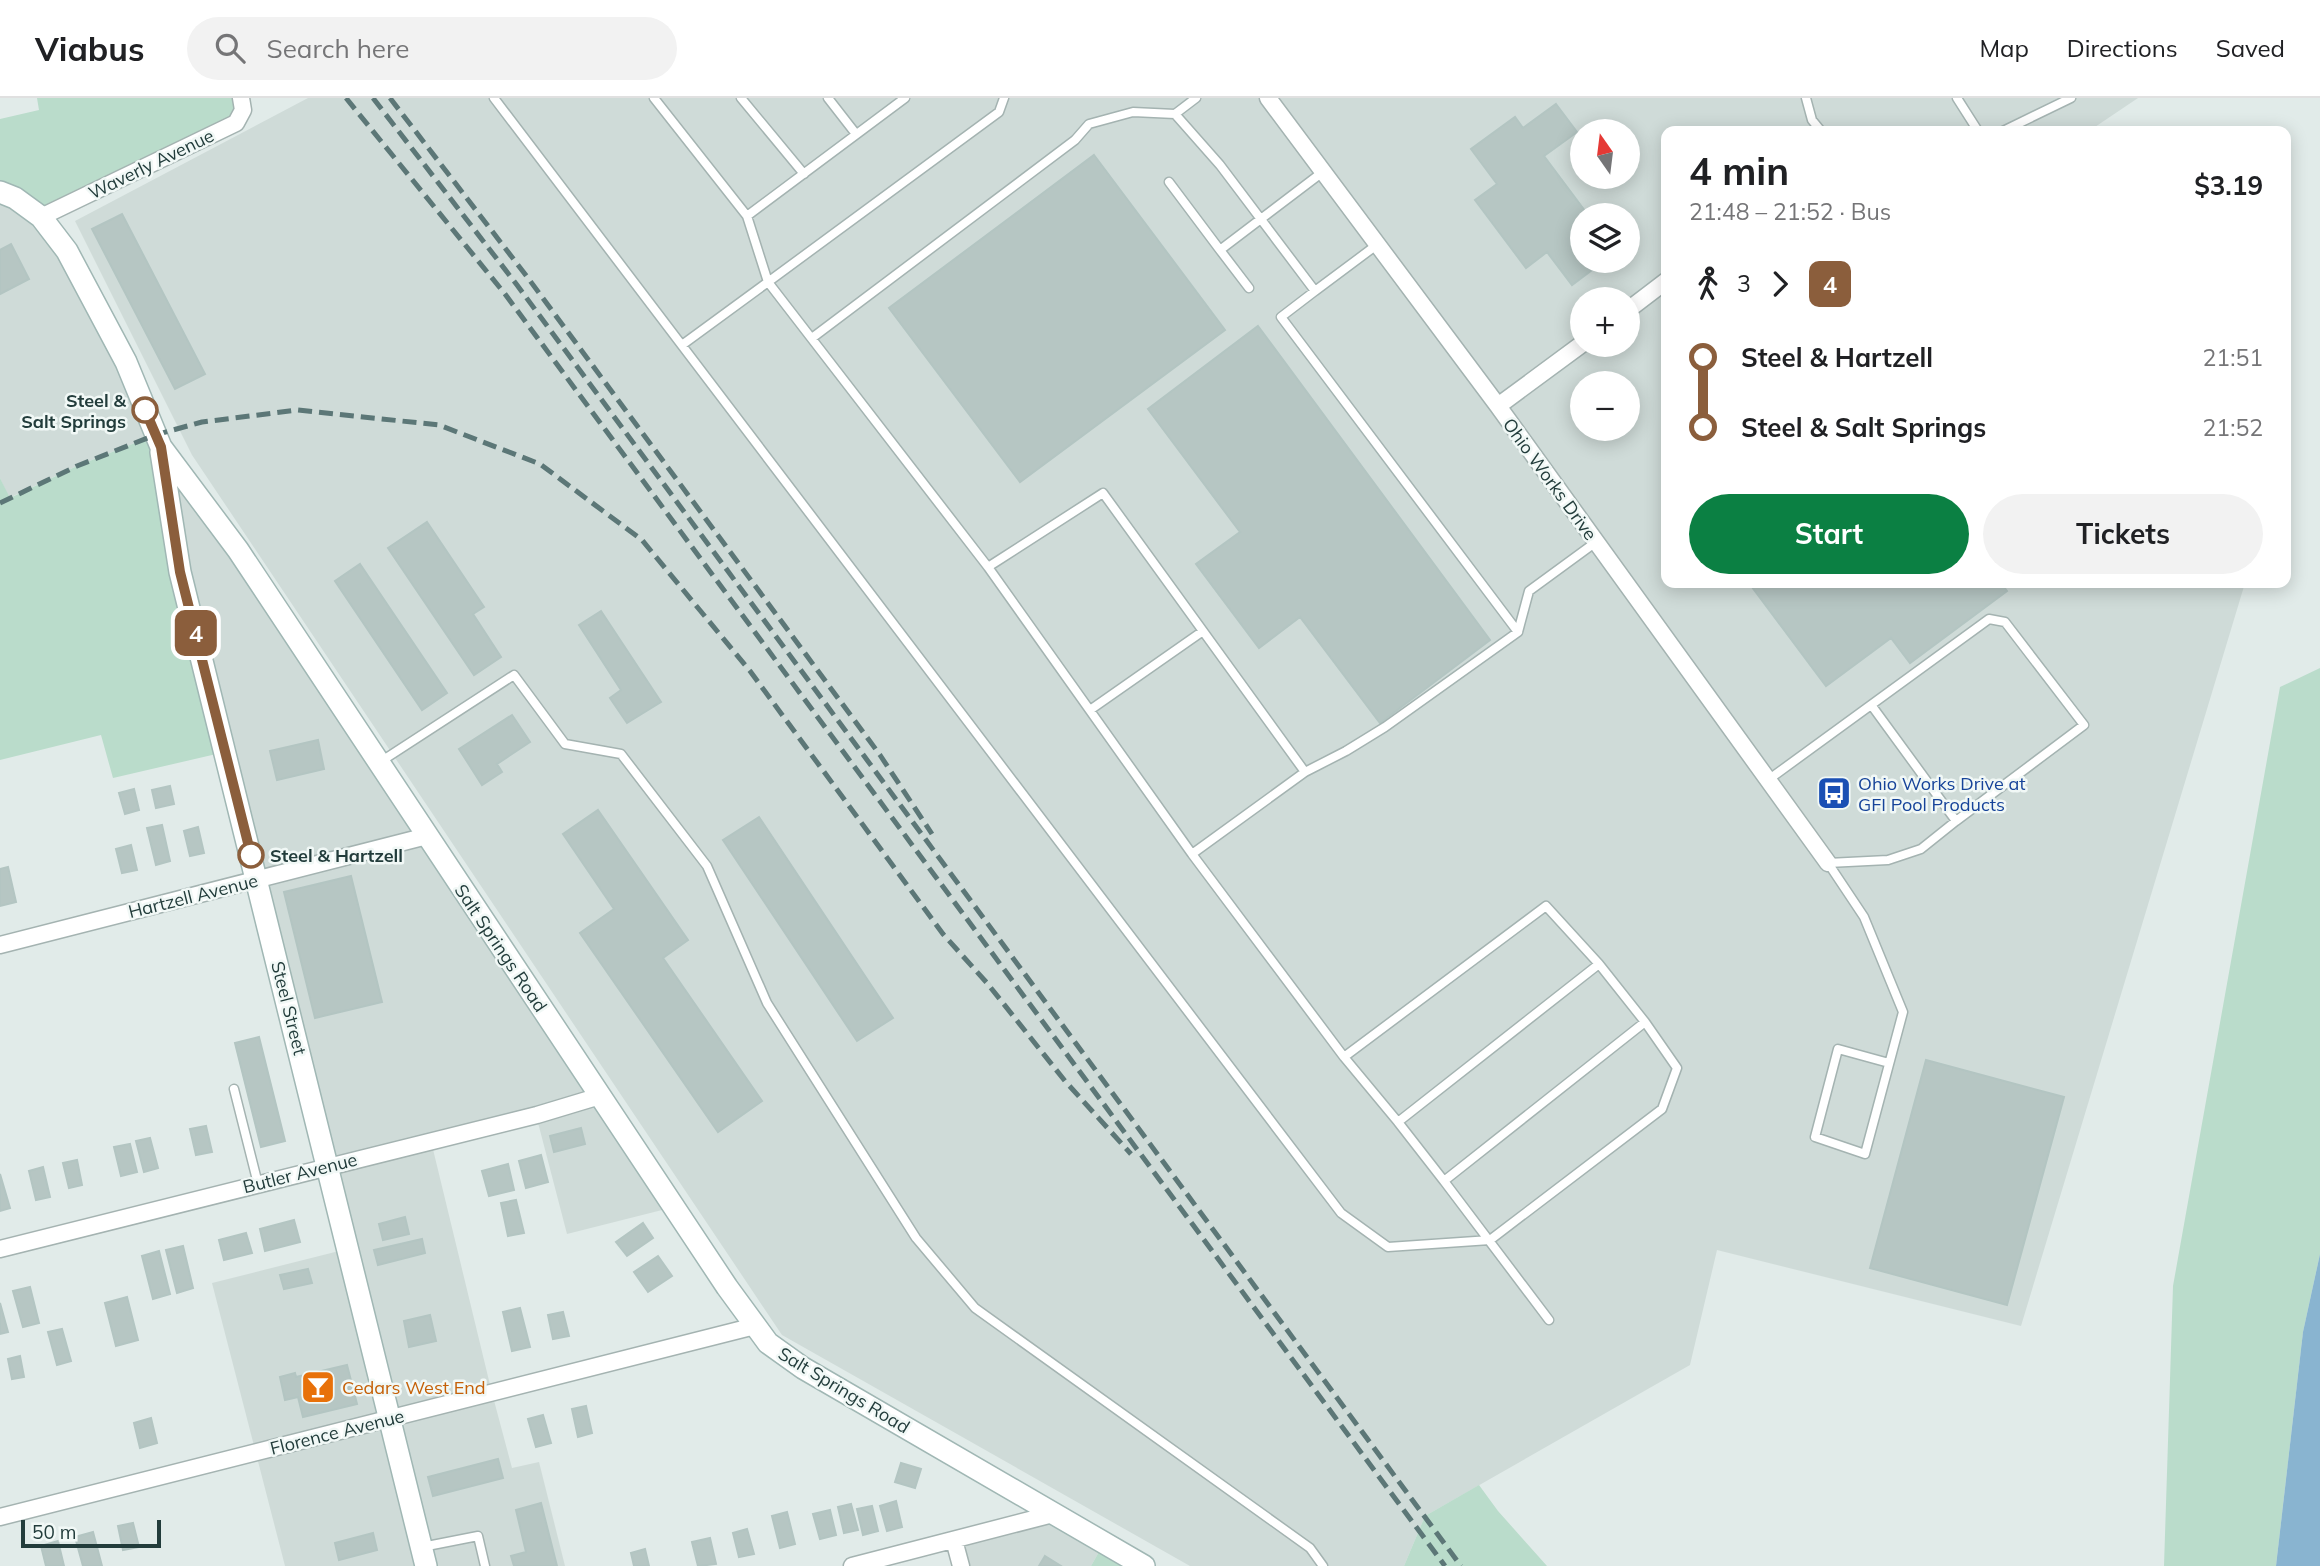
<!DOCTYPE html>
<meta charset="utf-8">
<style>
body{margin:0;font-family:Mulish,sans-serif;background:#f2f2f2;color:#202124;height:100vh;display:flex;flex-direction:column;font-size:26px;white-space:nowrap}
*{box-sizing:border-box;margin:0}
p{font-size:23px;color:#757577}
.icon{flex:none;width:38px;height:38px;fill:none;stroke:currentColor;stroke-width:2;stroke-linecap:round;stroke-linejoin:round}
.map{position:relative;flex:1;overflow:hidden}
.drawer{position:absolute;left:1661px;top:28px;width:630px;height:462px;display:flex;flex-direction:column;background:#fff;border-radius:14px;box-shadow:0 4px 18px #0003}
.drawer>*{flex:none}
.badge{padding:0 14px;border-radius:10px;font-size:24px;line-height:46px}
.needle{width:46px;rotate:346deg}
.controls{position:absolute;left:1570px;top:21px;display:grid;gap:14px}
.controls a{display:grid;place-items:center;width:70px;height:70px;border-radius:50%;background:#fff;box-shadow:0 4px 18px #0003;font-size:35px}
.scale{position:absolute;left:21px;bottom:18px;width:140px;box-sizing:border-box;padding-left:7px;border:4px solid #223c3b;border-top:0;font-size:19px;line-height:24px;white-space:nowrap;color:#223c3b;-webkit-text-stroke:5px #f1f8f6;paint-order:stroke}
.map>.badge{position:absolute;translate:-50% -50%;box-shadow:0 0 0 4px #fff}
.legs{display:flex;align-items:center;gap:10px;height:77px;padding:0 28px;font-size:23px}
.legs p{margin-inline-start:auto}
.headline{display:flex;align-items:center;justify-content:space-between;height:119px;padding:0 28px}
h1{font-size:38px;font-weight:700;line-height:52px}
.cta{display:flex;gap:14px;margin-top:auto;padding:14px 28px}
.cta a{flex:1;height:80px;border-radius:42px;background:#0b8043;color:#fff;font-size:28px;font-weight:700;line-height:80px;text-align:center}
.cta a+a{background:#f2f2f2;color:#202124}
ul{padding:0 28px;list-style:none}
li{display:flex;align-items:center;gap:24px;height:70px;font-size:26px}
li i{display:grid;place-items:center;width:10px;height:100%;margin:0 9px;background:currentColor}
li i::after{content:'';width:18px;height:18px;margin:-9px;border:5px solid;border-radius:50%;background:#fff}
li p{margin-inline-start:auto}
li:first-child i{background:linear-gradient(#0000 50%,currentColor 0)}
li:last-child i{background:linear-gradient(currentColor 50%,#0000 0)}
header{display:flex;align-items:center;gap:42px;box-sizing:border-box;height:98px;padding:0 35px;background:#fff;border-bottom:2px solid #e0e0e0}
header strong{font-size:33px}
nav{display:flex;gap:38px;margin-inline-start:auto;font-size:24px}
.search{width:490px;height:63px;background:#f2f2f2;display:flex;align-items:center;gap:18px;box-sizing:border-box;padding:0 24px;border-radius:38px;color:#757577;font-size:26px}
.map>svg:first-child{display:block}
</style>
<header>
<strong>Viabus</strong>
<div class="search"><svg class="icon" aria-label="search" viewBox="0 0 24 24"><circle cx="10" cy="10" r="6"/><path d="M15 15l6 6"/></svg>Search here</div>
<nav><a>Map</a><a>Directions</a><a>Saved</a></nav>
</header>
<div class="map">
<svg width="2320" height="1468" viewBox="0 0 2320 1468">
<rect width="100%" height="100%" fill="#e1ebe9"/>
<path fill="#cfdbd8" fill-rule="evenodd" d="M308,0H2138L2089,33H1666V485H2245L2021,1228L1717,1152L1690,1267L1425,1418L1404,1468H1190L782,1237L192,357L75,123ZM1582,33H1628V79H1582ZM1582,117H1628V163H1582ZM1582,201H1628V247H1582ZM1582,285H1628V331H1582Z
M0,94L41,119L155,337L77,368L9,400L0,380Z
M161,349L674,1109L567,1136L536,1017L431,1043L492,1295L512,1370L539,1364L565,1468H285L212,1185L347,1151Z
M1053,1416L1104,1445L1091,1468H961L954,1442Z"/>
<path fill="#badccb" d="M37,0H241V20L41,119L0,94V21L39,12Z
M155,337L225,654L113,680L101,637L0,662V380L10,400L77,368Z
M2320,570V1156L2303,1234L2276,1468H2164L2173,1188L2280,589Z
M1479,1387L1498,1413L1547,1468H1404L1425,1418Z
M1104,1445L1144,1468H1091Z"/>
<path fill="#89b4d0" d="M2320,1156V1468H2276L2303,1234Z"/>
<path fill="#b6c6c3" stroke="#b3c5c2" stroke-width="2" d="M1556,6L1577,34L1544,58L1588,117H1582V163H1604L1572,187L1547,154L1526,170L1475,102L1497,86L1471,51L1515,19L1523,30Z
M1094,57L1225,232L1020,384L889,210Z
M122,116L205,276L175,291L92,131Z
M11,146L29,181L0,196V152Z
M1258,228L1490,542L1380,625L1300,519L1259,550L1196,466L1240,434L1148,311Z
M427,424L484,509L473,516L501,559L474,577L388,450Z
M360,466L447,595L422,612L335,483Z
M1749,485H2001L2007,493L1910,565L1891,540L1826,588Z
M601,513L661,604L627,625L610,600L621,592L579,527Z
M512,617L530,644L497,666L502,674L482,687L459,651Z
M318,642L324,671L277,682L270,653Z
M170,688L174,706L156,710L152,692Z
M134,691L139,712L125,716L119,695Z
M598,712L688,842L663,860L762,1003L718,1034L580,835L614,811L563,736Z
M759,719L893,920L857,943L723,742Z
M162,727L170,763L156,767L147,730Z
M198,729L204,755L190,758L184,733Z
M131,747L137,772L122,775L116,751Z
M8,769L16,804L0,808V771Z
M351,778L382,904L315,920L284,794Z
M259,939L285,1043L261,1049L235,945Z
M1926,962L2064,999L2007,1207L1870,1170Z
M206,1028L212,1054L196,1057L190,1031Z
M581,1030L585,1046L554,1054L550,1038Z
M150,1040L158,1070L144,1074L136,1043Z
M130,1046L137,1074L121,1078L114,1049Z
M541,1057L548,1084L526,1090L519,1063Z
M77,1062L82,1087L69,1090L63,1065Z
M508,1066L514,1092L489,1098L482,1073Z
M43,1069L50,1099L36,1102L29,1073Z
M0,1076L10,1110L0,1113Z
M516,1102L524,1135L508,1138L501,1105Z
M405,1119L409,1136L383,1142L379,1126Z
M294,1122L300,1144L265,1153L260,1131Z
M643,1125L653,1140L627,1158L616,1144Z
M246,1135L252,1155L224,1162L219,1142Z
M422,1141L425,1155L378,1167L374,1152Z
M183,1148L193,1190L177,1195L166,1152Z
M159,1153L170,1196L153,1201L142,1158Z
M658,1158L672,1178L648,1194L634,1174Z
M308,1171L312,1185L284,1191L280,1177Z
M30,1189L39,1225L23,1229L13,1193Z
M127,1199L138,1242L116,1248L105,1205Z
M0,1205L8,1234L0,1236Z
M520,1210L530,1249L512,1253L503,1214Z
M563,1214L569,1238L553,1241L548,1217Z
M430,1217L436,1243L409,1249L404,1223Z
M62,1231L71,1263L57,1267L48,1234Z
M20,1258L24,1279L12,1281L8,1261Z
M347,1267L357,1306L303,1319L298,1299L285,1302L280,1279L295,1275L296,1279Z
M586,1308L592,1335L578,1339L572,1311Z
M543,1317L551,1345L536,1349L528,1321Z
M151,1320L157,1345L140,1350L134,1325Z
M498,1361L503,1380L433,1398L428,1379Z
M901,1365L921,1371L915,1390L895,1384Z
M896,1403L902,1429L887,1433L880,1408Z
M541,1405L557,1468H514L511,1458L526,1454L516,1412Z
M851,1406L858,1432L844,1435L838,1409Z
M872,1408L878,1433L863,1437L857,1411Z
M830,1412L836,1437L820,1441L813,1416Z
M787,1414L795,1446L780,1450L772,1418Z
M133,1425L139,1449L123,1452L118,1428Z
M747,1431L754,1456L739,1459L733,1435Z
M93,1434L102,1468H83L75,1439Z
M373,1435L377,1452L339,1462L335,1445Z
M710,1440L716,1466L698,1468L692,1444Z
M58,1443L64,1468H46L41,1448Z
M645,1451L649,1468H634L631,1455Z
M1045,1458L1061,1468H1039Z"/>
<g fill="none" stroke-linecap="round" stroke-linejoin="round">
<g stroke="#a4b3b1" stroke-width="11">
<path id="lane" d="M494,0L1341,1115L1388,1149L1490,1142L1662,1011L1677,970L1645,924L1599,866L1398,1024L1444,1083L1645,924
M654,0L747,118L905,0
M741,0L804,76
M828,0L856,36
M1196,0L1175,16L1220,67L1315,193L1378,146
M1806,0L1812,22L1821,33
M1957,0L1978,33
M2003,33L2071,0
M1169,84L1220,152L1324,73
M747,118L768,184L999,14L1004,0
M1220,152L1249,190
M1315,193L1281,219L1518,534
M812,240L1075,42L1089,26L1133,14L1175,16
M682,247L768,184L988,469
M1872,608L1956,723
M1090,612L1203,533
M380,664L514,577L565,646L621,656L707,768L767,905L916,1140L975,1210L1310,1450L1323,1468
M1305,674L1346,653L1385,629L1518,534L1529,493L1596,444
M1768,682L1989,521L2005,524L2084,627L1956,723L1921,751L1888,762L1828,765
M1192,756L988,469L1103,395L1305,674L1192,756L1344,959
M1828,765L1864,819L1903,914L1865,1056L1815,1039L1838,951L1889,965
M234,991L258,1086
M1398,1024L1344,959L1546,808L1599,866
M1444,1083L1549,1222
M422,1449L478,1438L485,1468"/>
</g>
<g stroke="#a4b3b1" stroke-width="19">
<path id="street" d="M1268,0L1498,308L1828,765
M41,119L236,25L243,12L241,0
M1628,212L1666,183
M1498,308L1582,246
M0,847L427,738
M0,1151L537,1017L600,998
M0,1419L755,1228
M954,1442L961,1468
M852,1468L1053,1416"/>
</g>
<g stroke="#a0b7b4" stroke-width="24">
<path id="secondary" d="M0,94L15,100L41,119L67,153L126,264L161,349L238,452L727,1189L768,1245L803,1270L1144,1468
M161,354L180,474L426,1468"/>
</g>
<use href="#lane" stroke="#fff" stroke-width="8"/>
<use href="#street" stroke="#fff" stroke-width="16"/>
<use href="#secondary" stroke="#fff" stroke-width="21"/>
<path stroke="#5c7777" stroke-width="5" stroke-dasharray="14 7" stroke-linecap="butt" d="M346,0L505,196L1445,1468
M373,0L517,187L1461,1468
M390,0L528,180L880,657L932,736
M0,405L77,368L155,337L202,324L298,312L439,327L540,366L642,442L750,573L943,836L987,885L1065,983L1131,1056"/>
</g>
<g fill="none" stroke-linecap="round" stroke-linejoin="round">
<g stroke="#fff" stroke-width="16">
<path id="line-1" d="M145,312L161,349L180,474L251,757"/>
</g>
<use href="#line-1" stroke="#8b5e3c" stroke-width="10"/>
</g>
<defs>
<g id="bus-square" transform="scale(1.75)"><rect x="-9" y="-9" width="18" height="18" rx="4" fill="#1a4fb4" stroke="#f1f8f6"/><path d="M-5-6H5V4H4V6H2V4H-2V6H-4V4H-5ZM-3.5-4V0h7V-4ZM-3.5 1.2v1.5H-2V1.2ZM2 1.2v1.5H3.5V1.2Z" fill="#fff"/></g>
<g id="bar-square" transform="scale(1.75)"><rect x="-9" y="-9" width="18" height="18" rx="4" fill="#e8710a" stroke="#f1f8f6"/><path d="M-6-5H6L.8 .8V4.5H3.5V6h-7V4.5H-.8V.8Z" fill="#fff"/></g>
</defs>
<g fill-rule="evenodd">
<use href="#bus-square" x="1834" y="695"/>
<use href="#bar-square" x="318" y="1289"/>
</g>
<g fill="#fff" stroke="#8b5e3c" stroke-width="3.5">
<circle cx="145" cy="312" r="12"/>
<circle cx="251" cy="757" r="12"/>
</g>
<g text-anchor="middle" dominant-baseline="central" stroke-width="5" stroke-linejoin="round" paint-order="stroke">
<g font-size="18" fill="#223c3b" stroke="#f1f8f6">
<text transform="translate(151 66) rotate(-26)">Waverly Avenue</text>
<text transform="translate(1550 381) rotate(54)">Ohio Works Drive</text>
<text transform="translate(193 798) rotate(-14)">Hartzell Avenue</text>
<text transform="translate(501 850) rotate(56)">Salt Springs Road</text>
<text transform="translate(289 910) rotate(76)">Steel Street</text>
<text transform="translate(300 1075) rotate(-14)">Butler Avenue</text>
<text transform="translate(844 1292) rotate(31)">Salt Springs Road</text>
<text transform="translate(337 1334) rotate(-14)">Florence Avenue</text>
</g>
<g font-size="18" font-weight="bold" fill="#223c3b" stroke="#f1f8f6" text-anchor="end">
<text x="126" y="302">Steel &amp;<tspan x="126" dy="21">Salt Springs</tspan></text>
<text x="270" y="757" text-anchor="start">Steel &amp; Hartzell</text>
</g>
<g font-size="18" fill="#164399" stroke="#f1f8f6" text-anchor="start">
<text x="1858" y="685">Ohio Works Drive at<tspan x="1858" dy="21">GFI Pool Products</tspan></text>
</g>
<g font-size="18" fill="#c56008" stroke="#f1f8f6" text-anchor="start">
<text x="342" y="1289">Cedars West End</text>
</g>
</g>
</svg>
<div class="controls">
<a><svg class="needle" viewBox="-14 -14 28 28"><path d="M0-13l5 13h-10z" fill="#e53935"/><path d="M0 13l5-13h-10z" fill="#757577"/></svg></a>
<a><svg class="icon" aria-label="layers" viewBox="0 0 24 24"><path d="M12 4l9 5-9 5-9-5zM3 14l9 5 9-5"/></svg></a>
<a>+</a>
<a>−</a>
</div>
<div class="scale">50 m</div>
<b class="badge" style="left:196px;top:535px;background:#8b5e3c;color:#fff">4</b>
<section class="drawer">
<div class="headline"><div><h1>4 min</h1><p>21:48 – 21:52 · Bus</p></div><b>$3.19</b></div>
<div class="legs"><svg class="icon" aria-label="walk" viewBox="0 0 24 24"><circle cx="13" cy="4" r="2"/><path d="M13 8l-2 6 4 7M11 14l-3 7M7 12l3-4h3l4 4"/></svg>3<svg class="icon" aria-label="forward" viewBox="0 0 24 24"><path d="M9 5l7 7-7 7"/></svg><b class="badge" style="background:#8b5e3c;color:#fff">4</b></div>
<ul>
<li><i style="color:#8b5e3c"></i><b>Steel &amp; Hartzell</b><p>21:51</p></li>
<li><i style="color:#8b5e3c"></i><b>Steel &amp; Salt Springs</b><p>21:52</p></li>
</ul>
<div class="cta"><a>Start</a><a>Tickets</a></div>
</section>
</div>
